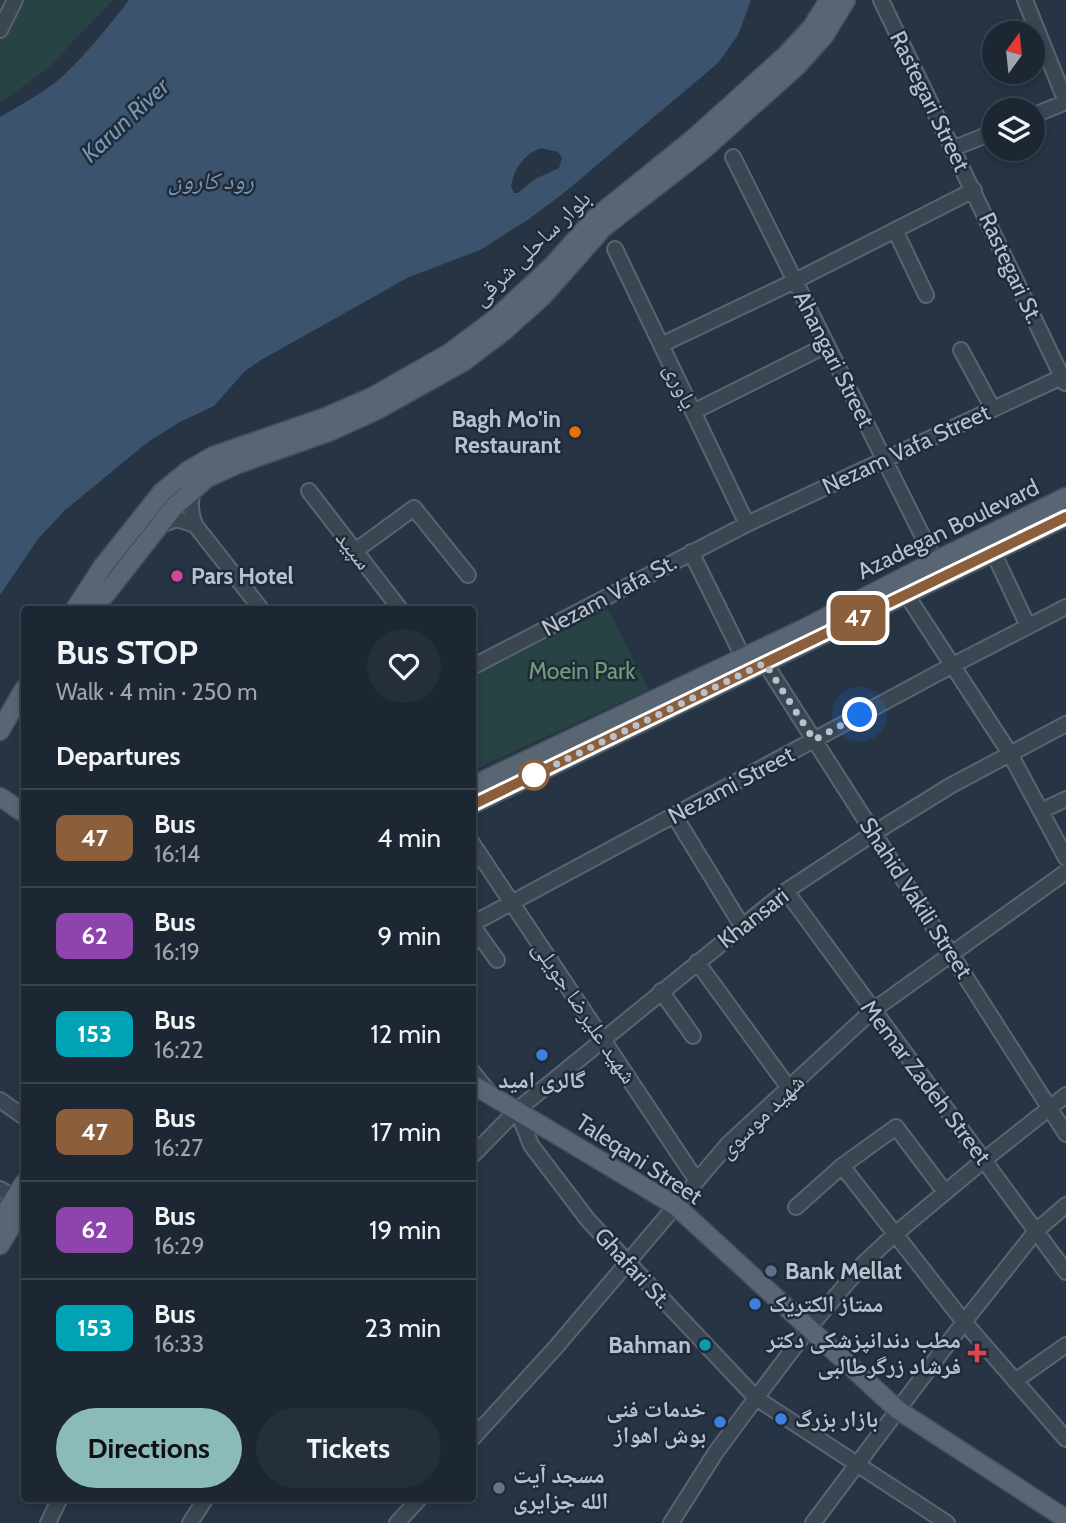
<!DOCTYPE html>
<meta charset="utf-8">
<style>
body{margin:0;font-family:Cabin,"Noto Naskh Arabic",sans-serif;background:#252f3b;color:#f1f3f6;height:100vh;display:flex;flex-direction:column;font-size:26px;white-space:nowrap}
*{box-sizing:border-box;margin:0}
p{font-size:23px;color:#a0a5ac}
.icon{flex:none;width:38px;height:38px;fill:none;stroke:currentColor;stroke-width:2;stroke-linecap:round;stroke-linejoin:round}
.map{position:relative;flex:1;overflow:hidden}
.details{position:absolute;left:21px;top:606px;width:455px;height:896px;display:flex;flex-direction:column;background:#1c2733;border-radius:7px;box-shadow:0 4px 10px #0003,0 0 0 2px #3a444e}
.details>*{flex:none}
.badge{padding:0 14px;border-radius:10px;font-size:24px;line-height:46px}
.needle{width:46px;rotate:15deg}
.tools{position:absolute;left:982px;top:21px;display:grid;gap:14px}
.tools a{display:grid;place-items:center;width:63px;height:63px;border-radius:50%;background:#1c2733;box-shadow:0 4px 10px #0003,0 0 0 2px #3a444e;font-size:35px}
.you{position:absolute;width:35px;height:35px;margin:-18px;border:5px solid #fff;border-radius:50%;background:#1a73e8;box-shadow:0 0 0 10px #1a73e833}
.map>.badge{position:absolute;translate:-50% -50%;box-shadow:0 0 0 4px #fff}
h2{padding:0 35px;font-size:26px;line-height:63px}
.round{display:grid;place-items:center;flex:none;width:74px;height:74px;border-radius:37px;background:#252f3b}
.headline{display:flex;align-items:center;justify-content:space-between;height:119px;padding:0 35px}
h1{font-size:33px;font-weight:700;line-height:52px}
.primary-button{display:flex;gap:14px;margin-top:auto;padding:14px 35px}
.primary-button a{flex:1;height:80px;border-radius:42px;background:#8bbbb9;color:#111;font-size:28px;font-weight:700;line-height:80px;text-align:center}
.primary-button a+a{background:#252f3b;color:#f1f3f6}
ul{padding:0;list-style:none}
li{display:flex;align-items:center;gap:21px;height:98px;padding:0 35px;border-top:2px solid #3a444e}
li div{flex:1}
li b{display:block;font-size:26px}
li em{font-style:normal}
li .badge{min-width:77px;font-weight:700;text-align:center}
.map>svg:first-child{display:block}
</style>
<div class="map">
<svg width="1066" height="1523" viewBox="0 0 1066 1523">
<rect width="100%" height="100%" fill="#263444"/>
<path fill="#284344" d="M0,0H113L47,69L0,103Z
M608,609L649,690L473,770V676Z"/>
<path fill="#3c536d" fill-rule="evenodd" d="M129,0H751L738,35L718,63L565,192L529,219L480,250L409,277L261,360L245,371L214,406L180,422L148,442L64,511L38,539L0,595V117C22,104 45,92 64,75C88,52 109,26 129,0ZM541,148L558,152L562,158L559,168L535,179L518,193H514L511,186C514,169 524,154 541,148Z"/>
<g fill="none" stroke-linecap="round" stroke-linejoin="round">
<g stroke="#596470" stroke-width="18">
<path id="minor" d="M881,0L1065,383
M1025,0L1066,102
M0,30L15,0
M1032,116L1066,102
M954,148L994,132
M733,157L935,561
M895,230L926,295
M615,249L747,524
M661,345L795,281L974,190
M961,350L993,409
M693,412L827,345
M193,488C190,502 190,511 195,525L261,609
M309,491L400,609
M158,526L177,519L195,525
M355,551L414,508L468,575
M691,552L743,657
M993,552L1028,626
M906,594L1009,752L1066,858
M765,663L1066,1134
M472,667L747,524L1066,375
M1041,811L1066,799
M674,815L742,926
M472,843L697,1181
M786,891L1066,1272
M472,924L953,665L1066,607
M472,925L497,960
M697,962L789,1088
M661,991L693,1036
M472,1071L487,1090
M0,1100L24,1117
M517,1110L531,1145L588,1220L756,1398L947,1523
M472,1156L517,1110L786,891L874,833L950,786L1066,724
M842,1166L964,1322L1066,1439
M0,1189L14,1197
M796,1207L842,1166L896,1127L945,1192
M1015,1381L1066,1345
M472,1439L556,1347L728,1144L872,1011L1066,872
M48,1523L60,1498
M190,1523L206,1498
M397,1523L420,1498
M671,1523L716,1452L756,1398L808,1329L864,1263L894,1235L984,1160L1066,1095
M813,1523L964,1322L1036,1231L1066,1205"/>
</g>
<g stroke="#444f5c" stroke-width="21">
<path id="major" d="M75,609L103,566L162,492L189,470L213,456L326,417L372,397L451,352L495,319L553,265L595,218L693,139L786,55L812,27L829,0
M94,609L174,507L207,478L238,464L331,431L377,410L463,362L504,331L542,297L603,228L702,151L797,66L824,36L846,0
M0,731L24,689
M472,786L803,629L935,561L1066,497
M0,797L24,813
M472,805L1066,517
M472,1084L676,1206L898,1410L1066,1519
M0,1221L24,1183
M0,1245L24,1205"/>
</g>
<use href="#minor" stroke="#3b4653" stroke-width="14"/>
<use href="#major" stroke="#596573" stroke-width="18"/>
</g>
<g fill="none" stroke-linecap="round" stroke-linejoin="round">
<g stroke="#fff" stroke-width="16">
<path id="line" d="M472,805L1066,517"/>
</g>
<use href="#line" stroke="#8b5e3c" stroke-width="10"/>
<path stroke="#b8c1cd" stroke-width="7" stroke-dasharray="0 12.6" d="M534,775L765,663L814,740L860,715"/>
</g>
<circle fill="#e8710a" stroke="#1f2b38" stroke-width="2.5" cx="575" cy="432" r="7"/>
<circle fill="#d1479c" stroke="#1f2b38" stroke-width="2.5" cx="177" cy="576" r="7"/>
<circle fill="#fff" stroke="#8b5e3c" stroke-width="3.5" cx="534" cy="775" r="14"/>
<g fill="#3f7fe0" stroke="#1f2b38" stroke-width="2.5">
<circle cx="542" cy="1055" r="7"/>
<circle cx="755" cy="1304" r="7"/>
<circle cx="781" cy="1419" r="7"/>
<circle cx="720" cy="1422" r="7"/>
</g>
<circle fill="#5c6f8a" stroke="#1f2b38" stroke-width="2.5" cx="771" cy="1271" r="7"/>
<circle fill="#0f9aa8" stroke="#1f2b38" stroke-width="2.5" cx="705" cy="1345" r="7"/>
<path fill="#e0444e" stroke="#1f2b38" stroke-width="2.5" d="M973.5 1342.5h7v7h7v7h-7v7h-7v-7h-7v-7h7z"/>
<circle fill="#6b7280" stroke="#1f2b38" stroke-width="2.5" cx="499" cy="1488" r="7"/>
<g text-anchor="middle" dominant-baseline="central" stroke-width="5" stroke-linejoin="round" paint-order="stroke">
<g font-size="23" fill="#b8c1cd" stroke="#1f2b38">
<text transform="translate(930 101) rotate(64)">Rastegari Street</text>
<text transform="translate(531 248) rotate(-44)">بلوار ساحلی شرقی</text>
<text transform="translate(1011 268) rotate(65)">Rastegari St.</text>
<text transform="translate(834 359) rotate(63)">Ahangari Street</text>
<text transform="translate(681 386) rotate(65)">یاوری</text>
<text transform="translate(906 449) rotate(-25)">Nezam Vafa Street</text>
<text transform="translate(948 529) rotate(-26)">Azadegan Boulevard</text>
<text transform="translate(354 550) rotate(52)">سپید</text>
<text transform="translate(609 595) rotate(-28)">Nezam Vafa St.</text>
<text transform="translate(731 785) rotate(-28)">Nezami Street</text>
<text transform="translate(916 898) rotate(57)">Shahid Vakili Street</text>
<text transform="translate(753 918) rotate(-38)">Khansari</text>
<text transform="translate(585 1012) rotate(56)">شهید علیرضا جویلی</text>
<text transform="translate(926 1082) rotate(53)">Memar Zadeh Street</text>
<text transform="translate(761 1116) rotate(-44)">شهید موسوی</text>
<text transform="translate(639 1159) rotate(33)">Taleqani Street</text>
<text transform="translate(633 1268) rotate(47)">Ghafari St.</text>
</g>
<g font-size="23" font-weight="bold" fill="#b8c1cd" stroke="#1f2b38" text-anchor="start">
<text x="561" y="419" text-anchor="end">Bagh Mo'in<tspan x="561" dy="26">Restaurant</tspan></text>
<text x="191" y="576">Pars Hotel</text>
<text x="542" y="1080" text-anchor="middle">گالری امید</text>
<text x="785" y="1271">Bank Mellat</text>
<text x="769" y="1304">ممتاز الکتریک</text>
<text x="961" y="1340" text-anchor="end">مطب دندانپزشکی دکتر<tspan x="961" dy="26">فرشاد زرگرطالبی</tspan></text>
<text x="691" y="1345" text-anchor="end">Bahman</text>
<text x="706" y="1409" text-anchor="end">خدمات فنی<tspan x="706" dy="26">بوش اهواز</tspan></text>
<text x="795" y="1419">بازار بزرگ</text>
<text x="513" y="1475">مسجد آیت<tspan x="513" dy="26">الله جزایری</tspan></text>
</g>
<g font-size="23" fill="#6f9e77" stroke="#1f2b38">
<text x="582" y="671">Moein Park</text>
</g>
<g font-size="24" font-style="italic" fill="#7894b0" stroke="#1f2b38">
<text transform="translate(125 120) rotate(-43)">Karun River</text>
<text x="211" y="180">رود کارون</text>
</g>
</g>
</svg>
<div class="tools">
<a><svg class="needle" viewBox="-14 -14 28 28"><path d="M0-13l5 13h-10z" fill="#e53935"/><path d="M0 13l5-13h-10z" fill="#a0a5ac"/></svg></a>
<a><svg class="icon" aria-label="layers" viewBox="0 0 24 24"><path d="M12 4l9 5-9 5-9-5zM3 14l9 5 9-5"/></svg></a>
</div>
<div class="you" style="left:860px;top:715px"></div>
<b class="badge" style="left:858px;top:618px;background:#8b5e3c;color:#fff">47</b>
<section class="details">
<div class="headline"><div><h1>Bus STOP</h1><p>Walk · 4 min · 250 m</p></div><a class="round"><svg class="icon" aria-label="heart" viewBox="0 0 24 24"><path d="M12 20l-8-8c-3-5 5-10 8-4 3-6 11-1 8 4z"/></svg></a></div>
<h2>Departures</h2>
<ul>
<li><span class="badge" style="background:#8b5e3c;color:#fff">47</span><div><b>Bus</b><p>16:14</p></div><em>4 min</em></li>
<li><span class="badge" style="background:#8e44ad;color:#fff">62</span><div><b>Bus</b><p>16:19</p></div><em>9 min</em></li>
<li><span class="badge" style="background:#00a3b4;color:#fff">153</span><div><b>Bus</b><p>16:22</p></div><em>12 min</em></li>
<li><span class="badge" style="background:#8b5e3c;color:#fff">47</span><div><b>Bus</b><p>16:27</p></div><em>17 min</em></li>
<li><span class="badge" style="background:#8e44ad;color:#fff">62</span><div><b>Bus</b><p>16:29</p></div><em>19 min</em></li>
<li><span class="badge" style="background:#00a3b4;color:#fff">153</span><div><b>Bus</b><p>16:33</p></div><em>23 min</em></li>
</ul>
<div class="primary-button"><a>Directions</a><a>Tickets</a></div>
</section>
</div>
